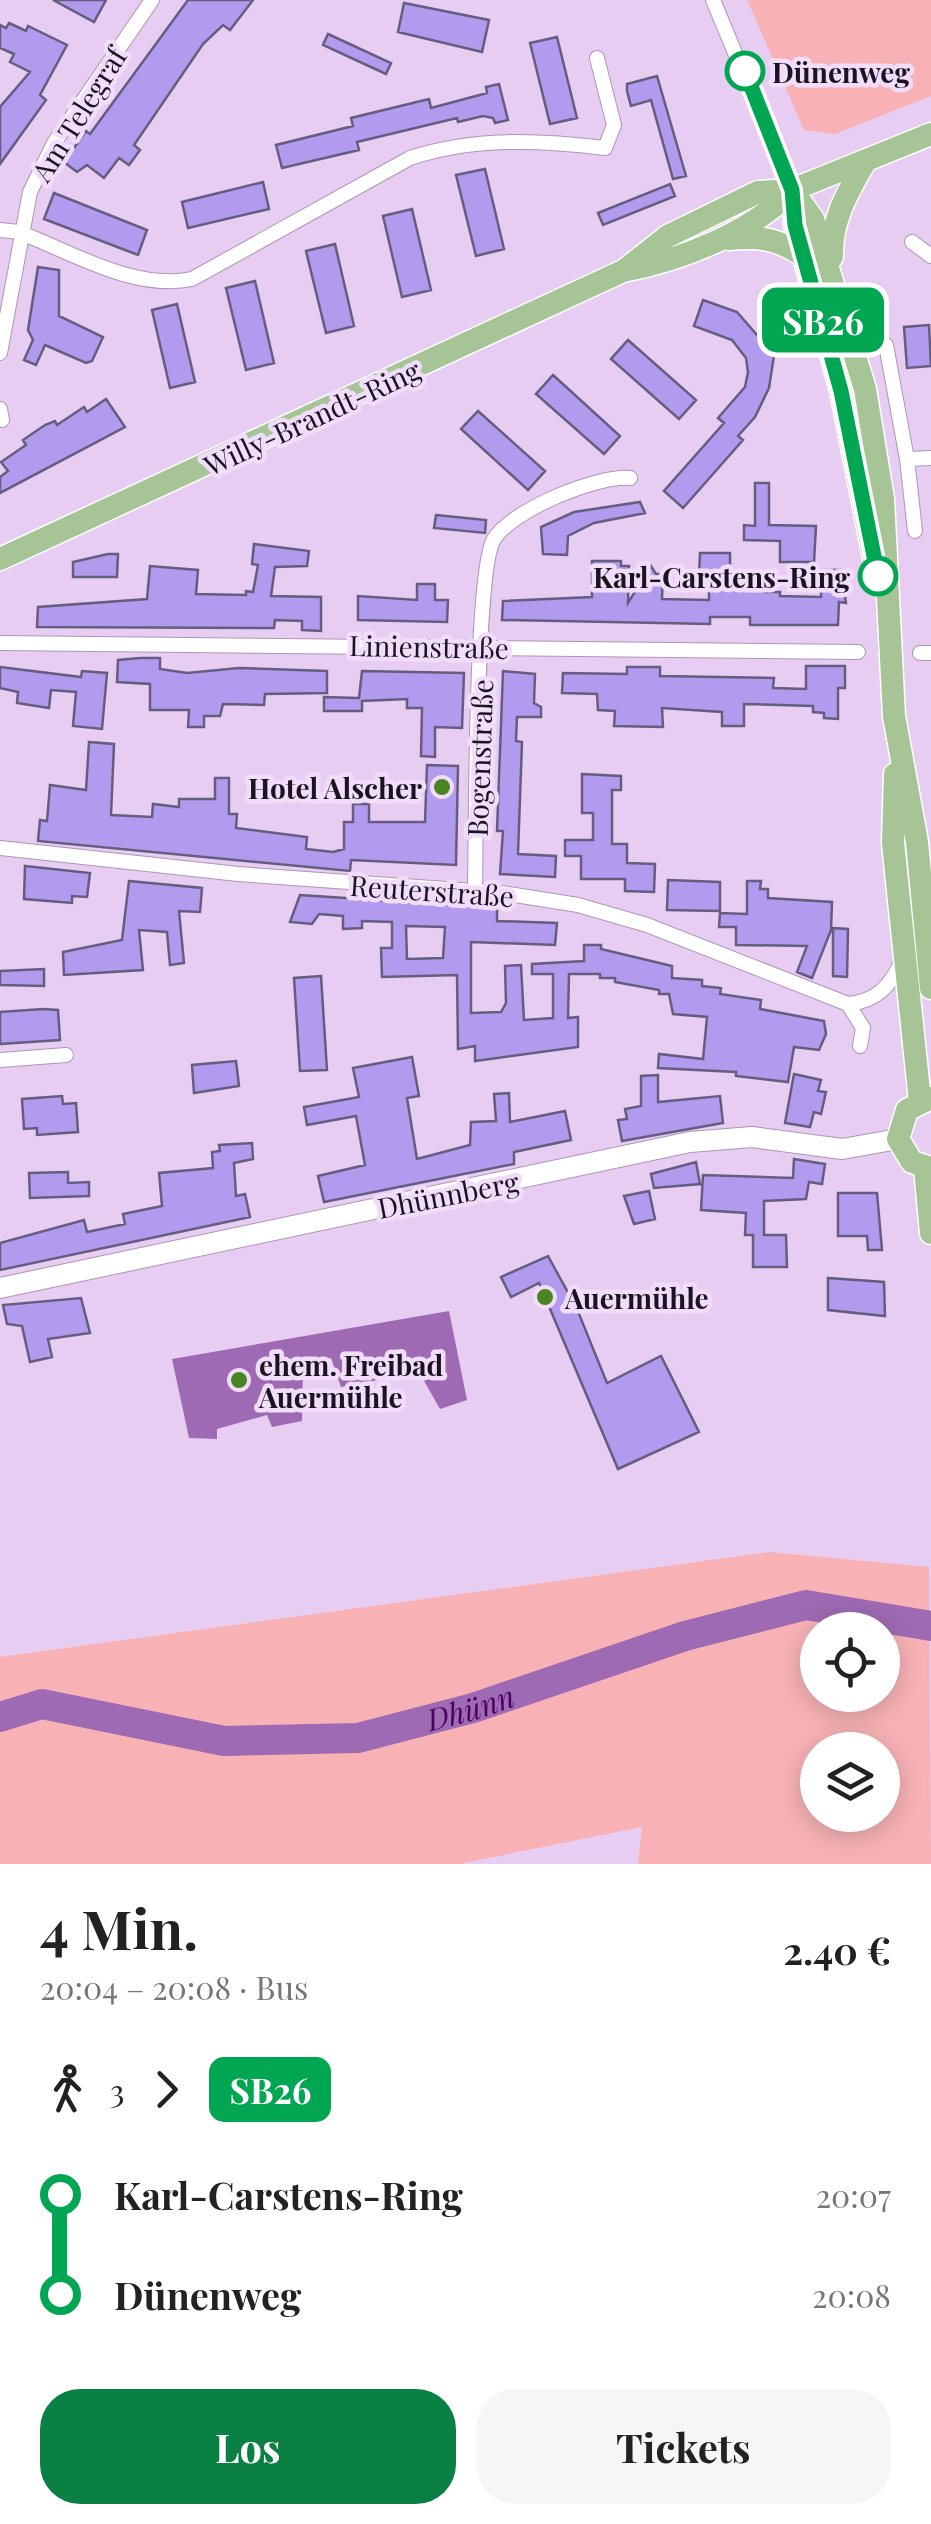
<!DOCTYPE html>
<html lang="de">
<meta charset="utf-8">
<style>
body{margin:0;font-family:"Playfair Display",serif;background:#f6f6f6;color:#222;height:100vh;display:flex;flex-direction:column;font-size:38px;white-space:nowrap}
*{box-sizing:border-box;margin:0}
p{font-size:32px;color:#767676}
.icon{flex:none;width:55px;height:55px;fill:none;stroke:currentColor;stroke-width:2;stroke-linecap:round;stroke-linejoin:round}
.map{position:relative;height:1864px;overflow:hidden}
.details{display:flex;flex-direction:column;background:#fff;flex:1}
.details>*{flex:none}
.badge{padding:0 20px;border-radius:15px;font-size:35px;line-height:65px}
.tools{position:absolute;left:800px;top:1612px;display:grid;gap:20px}
.tools a{display:grid;place-items:center;width:100px;height:100px;border-radius:50%;background:#fff;box-shadow:0 5px 25px #0003;font-size:50px}
.map>.badge{position:absolute;translate:-50% -50%;box-shadow:0 0 0 5px #fff}
.legs{display:flex;align-items:center;gap:15px;height:110px;padding:0 40px;font-size:32px}
.legs p{margin-inline-start:auto}
.head{display:flex;align-items:center;justify-content:space-between;height:170px;padding:0 40px}
h1{font-size:55px;font-weight:700;line-height:75px}
.primary-button{display:flex;gap:20px;margin-top:auto;padding:20px 40px}
.primary-button a{flex:1;height:115px;border-radius:40px;background:#0b8043;color:#fff;font-size:40px;font-weight:700;line-height:115px;text-align:center}
.primary-button a+a{background:#f6f6f6;color:#222}
ul{padding:0 40px;list-style:none}
li{display:flex;align-items:center;gap:35px;height:100px;font-size:38px}
li i{display:grid;place-items:center;width:15px;height:100%;margin:0 12px;background:currentColor}
li i::after{content:'';width:25px;height:25px;margin:-12px;border:8px solid;border-radius:50%;background:#fff}
li p{margin-inline-start:auto}
li:first-child i{background:linear-gradient(#0000 50%,currentColor 0)}
li:last-child i{background:linear-gradient(currentColor 50%,#0000 0)}
.map>svg:first-child{display:block}
</style>
<div class="map">
<svg width="931" height="1864" viewBox="0 0 931 1864">
<rect width="100%" height="100%" fill="#e7cdf2"/>
<path fill="#f8b2b6" fill-rule="evenodd" d="M747,0H931V96L835,134L804,130Z
M769,1552L929,1567L931,1864H638L642,1827L459,1864H0V1657ZM818,1630H882V1695H818ZM818,1750H882V1815H818Z"/>
<path fill="#9e6ab3" d="M449,1311L467,1400L440,1409L419,1372L341,1387L331,1358L303,1363L302,1421L272,1427L267,1415L217,1429V1439L189,1438L172,1359Z"/>
<g fill="none" stroke-linecap="round" stroke-linejoin="round">
<path stroke="#9e6ab3" stroke-width="30" id="s1" d="M0,1717L42,1704L224,1741L358,1738L473,1708L685,1636L806,1605L931,1626"/>
</g>
<path fill="#b29bef" stroke="#655d80" stroke-width="2.5" fill-rule="evenodd" d="M53,0H106L94,22Z
M188,0H253L230,30L223,25L203,44L134,145L140,150L129,165L119,158L104,178L87,165L77,172L64,162L86,131L90,134Z
M404,3L489,20L482,52L398,32Z
M9,23L26,31L28,26L67,45L40,95L46,100L0,164V107L30,72L10,62L14,54L0,48V25L6,28Z
M328,34L391,63L386,74L323,45Z
M557,37L577,118L550,124L530,43Z
M657,76L686,176L673,179L651,100L631,106L627,91V84Z
M499,84L508,120L495,123L493,118L483,116L458,122L457,118L357,142L359,150L282,168L276,145L353,126L351,118L429,99L431,108L487,93L486,87Z
M485,169L504,249L476,256L456,175Z
M263,182L269,209L188,228L182,202Z
M670,184L675,196L603,225L598,213Z
M54,193L147,230L138,255L44,219Z
M412,209L431,290L402,297L383,216Z
M335,244L354,326L326,333L306,251Z
M38,267L59,270V316L103,337L92,361L86,363L45,345L36,365L24,360L33,340L28,330Z
M255,281L274,363L246,370L226,288Z
M703,300L737,312L770,350L775,349L769,388L755,417L738,436L743,440L683,508L664,491L724,423L718,418L745,387L748,372L746,358L732,340L694,326Z
M177,304L195,382L170,388L152,310Z
M929,325L931,366L907,368L904,327Z
M628,340L696,400L679,419L611,359Z
M553,375L620,436L604,454L536,394Z
M106,399L125,427L0,493V477L8,471L1,462L26,445L23,440L45,425L55,421L57,425L84,407L87,412Z
M478,411L545,471L528,490L461,429Z
M755,483H769V525L816,526L814,562H780V541L744,540V525L755,526Z
M640,502L645,513L594,523L568,536L567,555L543,554L541,527L574,512Z
M436,515L486,520L485,533L434,528Z
M254,544L309,551L307,566L275,567L271,596L321,597V631L302,630V621L275,620L274,628L37,627L38,607L147,599L150,566L198,570L196,594L246,595V591L253,592L258,565L252,564Z
M700,553H730V585L765,586L764,592H780V596L821,597V570H841L846,603L839,602L838,625H750V617H710V624L502,620L503,601L592,597V561H621V566H629L628,603L651,566L656,574H663L662,599L709,600V574H699Z
M108,554H118L117,577H73V562Z
M417,584H435V600H448L447,622L358,620V596L417,600Z
M140,658H160V669L187,673L239,668L327,671V693L265,694L264,705L223,704L220,716H204V727H188L189,710H150V684L117,682L118,660Z
M806,666H845V688H838V719L824,718V713L813,712V706L744,704V726H722V712L662,708L663,727L614,726L615,711L598,710L597,694L562,693L563,673L627,674V667H660V676L774,678L773,688L806,689Z
M0,667L81,677L82,671L107,673L102,729L73,726L76,692L51,690L49,708L17,703L18,692L0,688Z
M362,671L464,673L462,728L435,727V757L421,756L422,708H407V699L362,701V711H324V697L359,698Z
M503,671L535,674L534,703L541,707V717H517L516,741L522,742L518,854L556,856L555,877L500,874L503,831H497Z
M89,742L114,744L111,815L152,817L153,804L179,807V799H215V778H229V814H237L236,828L307,837L306,849L333,852L344,849V822H353V804H369V822H425L427,765L458,766L456,865L351,860L350,871L38,841L40,820L47,821L50,785L86,790Z
M582,774L621,776V790H612V844H627V863L655,864L654,892L625,891V879H581V856H565V840H593V813H582Z
M25,866L90,873L87,897L72,896V903L24,899Z
M668,880L720,882V911L667,910Z
M129,881L202,888L200,912L179,911L184,963L170,965L167,932L139,930L143,970L64,975L63,952L122,940Z
M747,881H761L760,889H768V898L832,902L831,930L812,978L797,972L807,946L736,945V927H719L720,913L747,914Z
M300,895L497,908V921L557,923L555,945L471,942V1013L501,1012L506,1003L505,966L521,965L524,1020L553,1018V974H532V964L584,961V945H601V949L672,966V978L702,980V986L721,988L720,994L761,1000L760,1009L824,1021L826,1034L819,1050L794,1047L788,1082L736,1076V1072L658,1068L659,1054L703,1059L707,1017L673,1014L669,994H659V990L615,982V978H600V974H569L568,1018L578,1017V1047L475,1061V1046L458,1049L457,975L382,977L381,948H392V922L362,921V928L343,929V916L319,914L312,924L290,922ZM406,926L445,927L443,958L407,959Z
M833,928L848,929L847,977L833,976Z
M44,969V986L0,985V971Z
M321,976L327,1070L300,1071L294,978Z
M43,1009L58,1010L60,1040L0,1044V1012Z
M412,1057L419,1096L407,1098L417,1159L470,1145L471,1122L496,1121L494,1094L509,1093L510,1122L565,1111L571,1140L514,1152V1164L324,1202L318,1176L365,1165L356,1116L307,1125L304,1107L359,1097L353,1068Z
M236,1061L239,1086L194,1093L192,1065Z
M794,1074L821,1080L818,1091L826,1092L821,1114L814,1112L810,1127L785,1123Z
M658,1075V1102L720,1096L723,1123L622,1141L618,1120L627,1119L625,1109L641,1106V1076Z
M62,1096L63,1104L76,1103L78,1132L37,1135V1128L24,1129L22,1099Z
M252,1143L253,1159L234,1163L236,1196L245,1194L250,1217L0,1270V1243L84,1220L87,1232L125,1224L123,1214L162,1206L159,1173L213,1168L212,1152L220,1151L219,1145Z
M794,1159L825,1164L822,1184L809,1182L806,1199L764,1201V1235H786L787,1267H753V1235H745L746,1213L701,1210L703,1175L793,1178Z
M696,1162L700,1184L654,1188L651,1174Z
M68,1172V1183L89,1182V1196L30,1198L29,1173Z
M649,1191L655,1219L634,1224L624,1196Z
M838,1193H877L882,1250H868L867,1236H838Z
M548,1256L577,1309L607,1383L661,1356L699,1432L618,1469L539,1283L511,1297L501,1277Z
M828,1278L884,1282L885,1316L828,1310Z
M81,1298L90,1333L48,1339L52,1357L30,1362L22,1326L7,1324L3,1305Z"/>
<g fill="none" stroke-linecap="round" stroke-linejoin="round">
<g stroke="#ae95b8" stroke-width="16">
<path id="street" d="M713,0L792,190
M0,230L19,232C73,253 135,291 192,279L410,158C474,137 539,140 605,148L614,125L597,58
M912,242L931,256
M886,345L907,459L915,531
M0,353L30,192L54,143L152,0
M0,409L2,420
M907,459L931,458
M0,643L858,652
M920,653H931
M0,848L238,874L502,893L578,905L647,925L848,1004C878,1001 891,985 903,959
M475,892C476,838 475,569 494,539C512,510 597,475 630,478
M848,1004L863,1028L860,1046
M0,1060L66,1055"/>
</g>
<g stroke="#ae95b8" stroke-width="22">
<path id="secondary" d="M0,1288L690,1142L752,1137L842,1149L898,1139"/>
</g>
<g stroke="#fff" stroke-width="25">
<path id="primary" d="M792,190L813,219L865,389L883,499L894,716L917,842L931,988
M792,190L795,225L841,391L875,563
M729,239C761,236 780,239 806,258
M832,257C831,219 848,192 866,160
M626,269L668,236L758,192L792,190L931,134
M0,559L623,271C681,260 751,233 792,190
M895,774L893,843L920,1101
M931,1098L907,1110L898,1139L912,1162L931,1168
M925,1168L931,1233"/>
</g>
<use href="#street" stroke="#fff" stroke-width="14"/>
<use href="#secondary" stroke="#fff" stroke-width="20"/>
<use href="#primary" stroke="#a7c497" stroke-width="22"/>
</g>
<g fill="none" stroke-linecap="round" stroke-linejoin="round">
<g stroke="#fff" stroke-width="22">
<path id="line-1" d="M745,71L792,190L795,225L841,391L878,576"/>
</g>
<use href="#line-1" stroke="#00a651" stroke-width="15"/>
</g>
<g fill="#fff" stroke="#00a651" stroke-width="5">
<circle cx="745" cy="71" r="18"/>
<circle cx="878" cy="576" r="18"/>
</g>
<g fill="#498522" stroke="#f1ddfa" stroke-width="4">
<circle cx="442" cy="787" r="10"/>
<circle cx="545" cy="1297" r="10"/>
<circle cx="239" cy="1380" r="10"/>
</g>
<g text-anchor="middle" dominant-baseline="central" stroke-width="9" stroke-linejoin="round" paint-order="stroke">
<g font-size="28" font-weight="bold" fill="#1c1320" stroke="#f1ddfa" text-anchor="start">
<text x="772" y="71">Dünenweg</text>
<text x="850" y="576" text-anchor="end">Karl-Carstens-Ring</text>
</g>
<g font-size="28" fill="#1c1320" stroke="#f1ddfa">
<text transform="translate(78 114) rotate(-58)">Am Telegraf</text>
<text transform="translate(312 417) rotate(-25)">Willy-Brandt-Ring</text>
<text transform="translate(429 646) rotate(1)">Linienstraße</text>
<text transform="translate(479 758) rotate(-88)">Bogenstraße</text>
<text transform="translate(432 890) rotate(4)">Reuterstraße</text>
<text transform="translate(448 1194) rotate(-11)">Dhünnberg</text>
</g>
<g font-size="28" font-weight="bold" fill="#1c1320" stroke="#f1ddfa" text-anchor="start">
<text x="422" y="787" text-anchor="end">Hotel Alscher</text>
<text x="565" y="1297">Auermühle</text>
<text x="259" y="1364">ehem. Freibad<tspan x="259" dy="32">Auermühle</tspan></text>
</g>
<g font-size="30" font-style="italic" fill="#4c0162" stroke="#f1ddfa">
<text stroke="none"><textPath href="#s1" startOffset="480">Dhünn</textPath></text>
</g>
</g>
</svg>
<div class="tools">
<a><svg class="icon" aria-label="locate" viewBox="0 0 24 24"><circle cx="12" cy="12" r="6"/><path d="M12 2v4M12 18v4M2 12h4M18 12h4"/></svg></a>
<a><svg class="icon" aria-label="layers" viewBox="0 0 24 24"><path d="M12 4l9 5-9 5-9-5zM3 14l9 5 9-5"/></svg></a>
</div>
<b class="badge" style="left:823px;top:320px;background:#00a651;color:#fff">SB26</b>
</div>
<section class="details">
<div class="head"><div><h1>4 Min.</h1><p>20:04 – 20:08 · Bus</p></div><b>2.40 €</b></div>
<div class="legs"><svg class="icon" aria-label="walk" viewBox="0 0 24 24"><circle cx="13" cy="4" r="2"/><path d="M13 8l-2 6 4 7M11 14l-3 7M7 12l3-4h3l4 4"/></svg>3<svg class="icon" aria-label="forward" viewBox="0 0 24 24"><path d="M9 5l7 7-7 7"/></svg><b class="badge" style="background:#00a651;color:#fff">SB26</b></div>
<ul>
<li><i style="color:#00a651"></i><b>Karl-Carstens-Ring</b><p>20:07</p></li>
<li><i style="color:#00a651"></i><b>Dünenweg</b><p>20:08</p></li>
</ul>
<div class="primary-button"><a>Los</a><a>Tickets</a></div>
</section>
